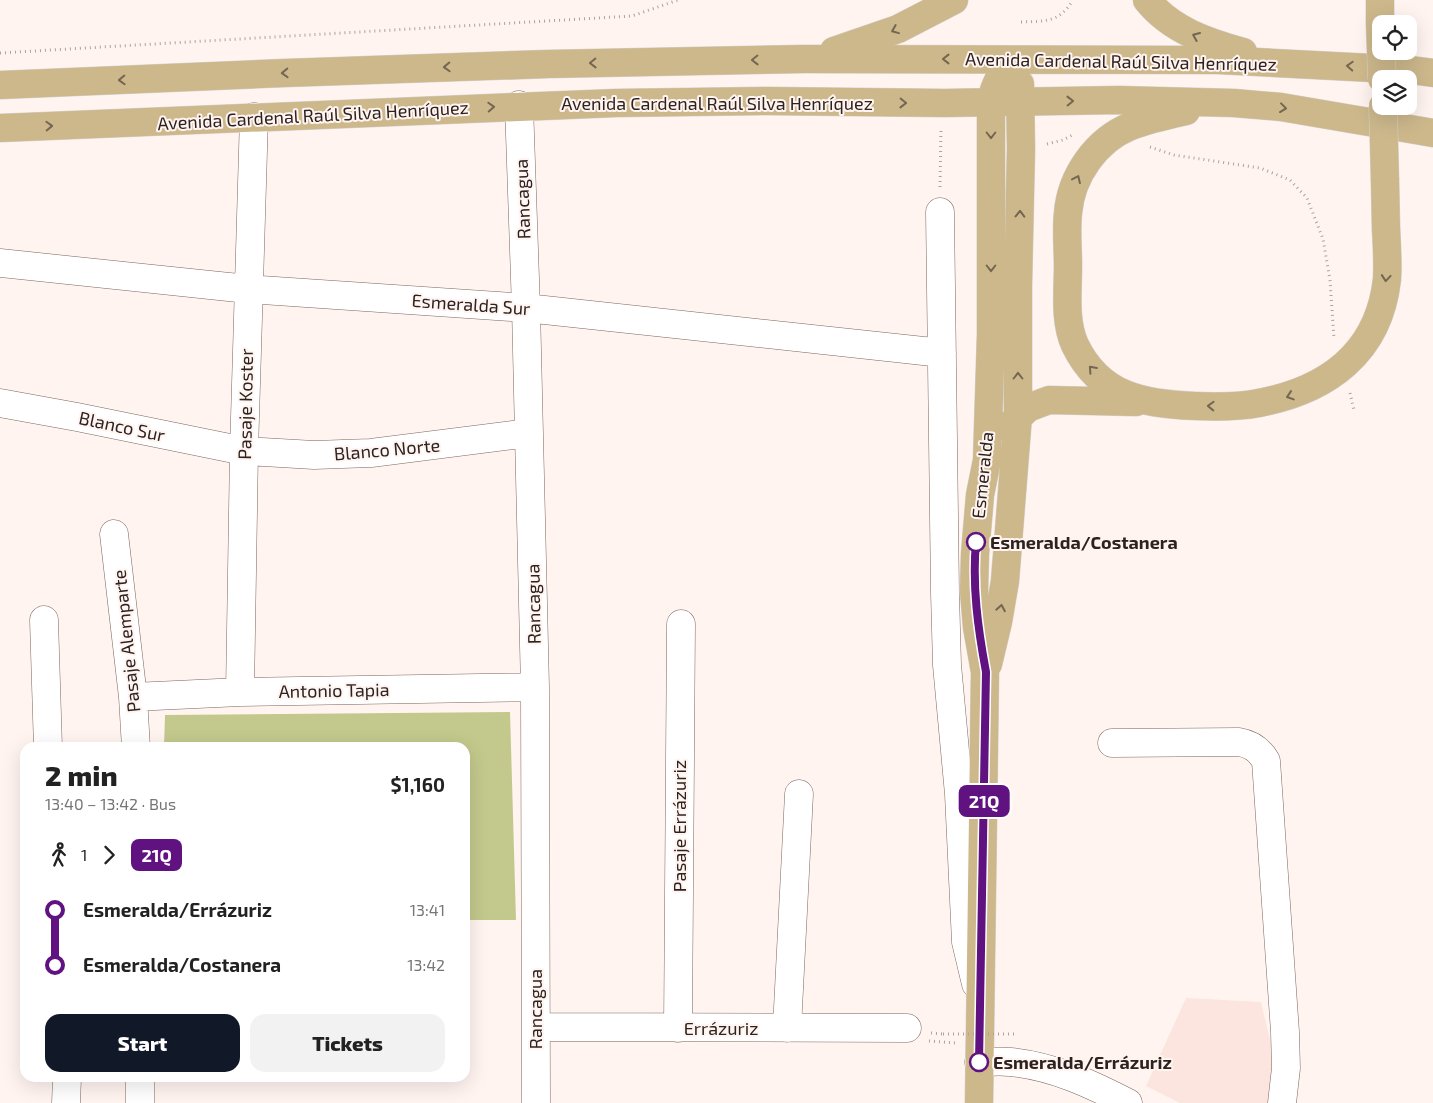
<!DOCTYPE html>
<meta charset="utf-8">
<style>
body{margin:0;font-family:"Exo 2",sans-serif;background:#f2f2f2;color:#222;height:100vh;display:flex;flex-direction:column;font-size:19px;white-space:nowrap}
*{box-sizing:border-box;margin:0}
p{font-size:16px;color:#767676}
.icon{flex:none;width:28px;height:28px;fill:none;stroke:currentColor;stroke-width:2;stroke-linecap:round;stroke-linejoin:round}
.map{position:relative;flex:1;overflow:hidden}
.side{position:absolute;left:20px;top:742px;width:450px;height:340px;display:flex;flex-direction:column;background:#fff;border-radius:15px;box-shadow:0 5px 20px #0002}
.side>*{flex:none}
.badge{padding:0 10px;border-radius:8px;font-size:18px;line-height:32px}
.buttons{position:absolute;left:1372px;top:15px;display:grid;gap:10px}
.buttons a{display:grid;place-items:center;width:45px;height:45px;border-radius:10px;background:#fff;box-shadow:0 5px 20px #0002;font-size:25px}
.map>.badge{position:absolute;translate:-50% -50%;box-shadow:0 0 0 2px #fff}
.legs{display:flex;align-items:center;gap:8px;height:55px;padding:0 25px;font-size:16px}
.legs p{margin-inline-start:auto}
.summary{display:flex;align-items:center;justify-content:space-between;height:85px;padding:0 25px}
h1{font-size:28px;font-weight:800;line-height:38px}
.button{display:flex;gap:10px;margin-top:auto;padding:10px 25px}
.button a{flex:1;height:58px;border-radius:15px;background:#111827;color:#fff;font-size:20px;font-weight:800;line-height:58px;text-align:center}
.button a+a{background:#f2f2f2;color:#222}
ul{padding:0 25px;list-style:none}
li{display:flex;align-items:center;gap:18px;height:55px;font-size:19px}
li i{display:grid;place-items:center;width:8px;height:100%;margin:0 6px;background:currentColor}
li i::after{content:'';width:12px;height:12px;margin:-6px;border:4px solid;border-radius:50%;background:#fff}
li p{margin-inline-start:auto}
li:first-child i{background:linear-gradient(#0000 50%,currentColor 0)}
li:last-child i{background:linear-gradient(currentColor 50%,#0000 0)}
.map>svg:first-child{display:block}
</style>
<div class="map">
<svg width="1433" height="1103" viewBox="0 0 1433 1103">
<rect width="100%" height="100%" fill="#fff4f0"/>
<path fill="#fbe5de" d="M1186,998L1261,1002L1273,1053L1269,1103H1180L1146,1086Z"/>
<path fill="#c3c88c" d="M510,712L516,920H465V748L164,747L165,715Z"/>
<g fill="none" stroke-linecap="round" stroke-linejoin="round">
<g stroke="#7d665d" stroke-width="29">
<path id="minor" d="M519,105L526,308L535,687L536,1103
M940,212L945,593L947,665L959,794L966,942L976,984
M0,263L248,289L526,308L942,353
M0,403L77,417L244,451L314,455L371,453L529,433
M114,534L133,697L136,748
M44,620L48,748
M240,692L244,451L254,117
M133,697L240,692L535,687
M1112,743L1239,742C1251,744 1259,749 1266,761L1285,1032L1286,1068L1282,1103
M536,1027L907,1028
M678,1028L681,624
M787,1028L799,794
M979,1062C989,1062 1000,1061 1010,1062C1053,1066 1091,1084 1128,1103
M66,1103L67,1078
M140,1103V1078"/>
</g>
<g stroke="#d5d3d2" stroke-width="29">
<path id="major" d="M1147,0C1171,30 1207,42 1243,52
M1380,0V22
M834,51L898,29L954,0
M0,85L285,73L548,64L804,59L1218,60L1411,70L1433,73
M1186,111C1168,115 1149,119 1131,126C1096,140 1071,176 1068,213C1066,231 1068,249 1068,266C1068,291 1064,321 1075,345C1100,397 1144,404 1195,406C1217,407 1238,407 1259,403
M0,128L616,103L767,101L945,103L1119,100L1234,103L1281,107L1433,133
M1385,181L1386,229
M1008,427L1028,408L1049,400L1136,402
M988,664L998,622L1005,581L1018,416V285L1021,149L1020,84
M979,1103L985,672L977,627L974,591L975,554L980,495L987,460L991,334V102C994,85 1001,74 1012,60"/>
</g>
<path stroke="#aca29e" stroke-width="3" stroke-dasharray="1 4" stroke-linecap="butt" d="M1021,22C1045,21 1059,23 1073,0
M0,53L632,16L678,0
M1047,144L1063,140L1074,134
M1150,147L1174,155L1260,168L1290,180L1307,198L1323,239L1330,280L1334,339
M940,187L941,128
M1350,393L1354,410
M931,1033L943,1034
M929,1041L956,1043"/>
<use href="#minor" stroke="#fff" stroke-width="28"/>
<use href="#major" stroke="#cdb88c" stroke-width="28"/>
<g stroke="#d5d3d2" stroke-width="29" stroke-linecap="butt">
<path id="major-bridge" d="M1380,22L1382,79
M1383,106L1385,181
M1259,403C1327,390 1379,353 1387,279C1388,263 1387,246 1386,229"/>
</g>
<path stroke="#aca29e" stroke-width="3" stroke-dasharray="1 4" stroke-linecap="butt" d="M943,1034H1015"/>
<use href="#major-bridge" stroke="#cdb88c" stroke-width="28"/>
</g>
<defs><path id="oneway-chevron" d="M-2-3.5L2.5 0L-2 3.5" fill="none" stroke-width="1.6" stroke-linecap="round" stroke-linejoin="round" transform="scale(1.25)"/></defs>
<g stroke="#746650">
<use href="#oneway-chevron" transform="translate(895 30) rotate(158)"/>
<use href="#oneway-chevron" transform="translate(1196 36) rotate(-157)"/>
<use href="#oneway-chevron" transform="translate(946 59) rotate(-180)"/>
<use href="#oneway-chevron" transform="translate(755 60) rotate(179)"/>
<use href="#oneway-chevron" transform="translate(593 63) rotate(179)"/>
<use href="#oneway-chevron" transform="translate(1350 66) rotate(-177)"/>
<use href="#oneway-chevron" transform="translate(447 67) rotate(178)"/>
<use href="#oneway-chevron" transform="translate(285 73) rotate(178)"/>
<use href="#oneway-chevron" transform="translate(122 80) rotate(178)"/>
<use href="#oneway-chevron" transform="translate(1070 101) rotate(-1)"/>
<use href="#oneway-chevron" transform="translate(903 103) rotate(1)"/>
<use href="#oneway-chevron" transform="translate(491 107) rotate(-3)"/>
<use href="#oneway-chevron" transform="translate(1283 108) rotate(7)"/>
<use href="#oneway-chevron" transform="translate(49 126) rotate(-2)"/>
<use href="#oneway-chevron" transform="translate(991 135) rotate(90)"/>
<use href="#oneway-chevron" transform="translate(1077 179) rotate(-65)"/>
<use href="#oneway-chevron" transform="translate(1020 214) rotate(-89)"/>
<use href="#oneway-chevron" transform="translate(991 268) rotate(90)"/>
<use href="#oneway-chevron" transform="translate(1386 278) rotate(95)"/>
<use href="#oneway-chevron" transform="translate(1092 369) rotate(-132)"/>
<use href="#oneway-chevron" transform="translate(1018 376) rotate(-90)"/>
<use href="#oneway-chevron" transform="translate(1290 396) rotate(162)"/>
<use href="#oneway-chevron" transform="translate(1211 406) rotate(-178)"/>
<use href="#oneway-chevron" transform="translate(1001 608) rotate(-80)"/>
</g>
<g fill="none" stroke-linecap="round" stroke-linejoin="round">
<g stroke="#fff" stroke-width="11">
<path id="line-1" d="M976,542C972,586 978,629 986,672L979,1062"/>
</g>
<use href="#line-1" stroke="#5f1280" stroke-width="8"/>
</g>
<g fill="#fff" stroke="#5f1280" stroke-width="2.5">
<circle cx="976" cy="542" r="9"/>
<circle cx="979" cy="1062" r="9"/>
</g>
<g text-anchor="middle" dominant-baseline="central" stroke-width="4" stroke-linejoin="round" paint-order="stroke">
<g font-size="18" fill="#2c221f" stroke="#fff4f0">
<text transform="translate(1121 61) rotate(1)">Avenida Cardenal Raúl Silva Henríquez</text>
<text x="717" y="103">Avenida Cardenal Raúl Silva Henríquez</text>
<text transform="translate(313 115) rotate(-3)">Avenida Cardenal Raúl Silva Henríquez</text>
<text transform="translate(522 199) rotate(-92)">Rancagua</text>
<text transform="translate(471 304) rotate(4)">Esmeralda Sur</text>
<text transform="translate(245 404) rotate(-89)">Pasaje Koster</text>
<text transform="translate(122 426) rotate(12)">Blanco Sur</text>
<text transform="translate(387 449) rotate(-5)">Blanco Norte</text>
<text transform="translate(982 475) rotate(-84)">Esmeralda</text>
<text transform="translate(533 604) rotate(-91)">Rancagua</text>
<text transform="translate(126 641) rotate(-96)">Pasaje Alemparte</text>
<text transform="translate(334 690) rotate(-1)">Antonio Tapia</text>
<text transform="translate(679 826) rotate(-90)">Pasaje Errázuriz</text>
<text transform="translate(535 1009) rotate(-90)">Rancagua</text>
<text x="721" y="1028">Errázuriz</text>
</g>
<g font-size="18" font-weight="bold" fill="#2c221f" stroke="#fff4f0" text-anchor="start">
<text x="990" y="542">Esmeralda/Costanera</text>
<text x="993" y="1062">Esmeralda/Errázuriz</text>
</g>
</g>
</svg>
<div class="buttons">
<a><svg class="icon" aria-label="locate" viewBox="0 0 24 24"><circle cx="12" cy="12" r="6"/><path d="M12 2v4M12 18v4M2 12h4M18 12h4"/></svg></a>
<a><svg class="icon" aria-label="layers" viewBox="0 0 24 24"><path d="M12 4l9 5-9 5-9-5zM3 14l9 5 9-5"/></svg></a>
</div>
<b class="badge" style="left:984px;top:801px;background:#5f1280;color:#fff">21Q</b>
<section class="side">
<div class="summary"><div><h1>2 min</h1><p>13:40 – 13:42 · Bus</p></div><b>$1,160</b></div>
<div class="legs"><svg class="icon" aria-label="walk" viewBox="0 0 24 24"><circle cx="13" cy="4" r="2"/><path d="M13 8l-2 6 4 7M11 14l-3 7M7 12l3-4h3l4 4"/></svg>1<svg class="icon" aria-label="forward" viewBox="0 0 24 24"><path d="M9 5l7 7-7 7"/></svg><b class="badge" style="background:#5f1280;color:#fff">21Q</b></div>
<ul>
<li><i style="color:#5f1280"></i><b>Esmeralda/Errázuriz</b><p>13:41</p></li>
<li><i style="color:#5f1280"></i><b>Esmeralda/Costanera</b><p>13:42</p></li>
</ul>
<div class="button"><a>Start</a><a>Tickets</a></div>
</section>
</div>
